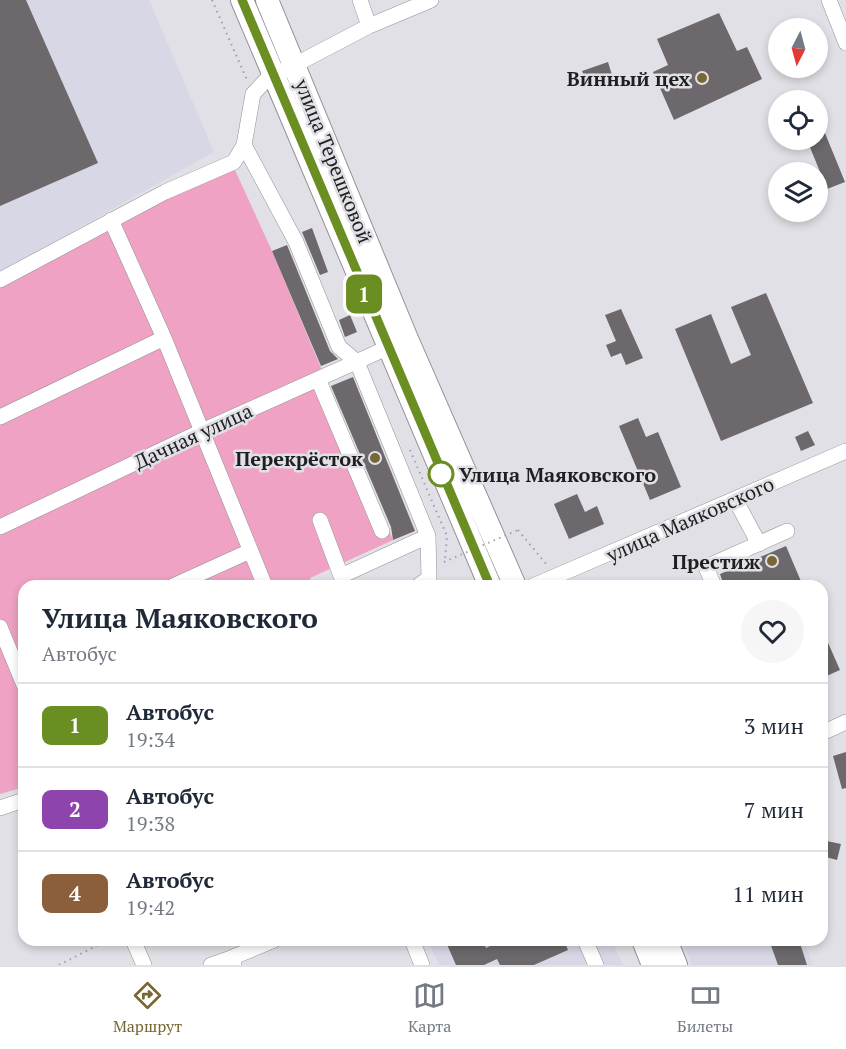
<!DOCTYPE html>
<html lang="ru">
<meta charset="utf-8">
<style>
body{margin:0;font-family:"PT Serif",serif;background:#f6f6f7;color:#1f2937;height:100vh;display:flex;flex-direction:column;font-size:22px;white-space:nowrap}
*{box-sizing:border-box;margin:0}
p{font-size:20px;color:#747a83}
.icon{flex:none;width:33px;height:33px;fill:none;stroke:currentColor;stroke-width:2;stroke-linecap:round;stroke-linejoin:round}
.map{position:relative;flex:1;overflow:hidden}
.panel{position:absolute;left:18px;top:580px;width:810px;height:366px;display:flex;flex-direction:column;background:#fff;border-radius:18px;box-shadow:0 3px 9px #0003}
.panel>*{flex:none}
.badge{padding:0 12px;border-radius:9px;font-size:21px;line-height:39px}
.needle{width:39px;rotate:186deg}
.tools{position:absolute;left:768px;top:18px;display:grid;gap:12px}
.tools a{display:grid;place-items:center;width:60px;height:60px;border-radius:50%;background:#fff;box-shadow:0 3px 9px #0003;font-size:30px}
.map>.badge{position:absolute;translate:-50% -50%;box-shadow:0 0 0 3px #fff}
.round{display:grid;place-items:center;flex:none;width:63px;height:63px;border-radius:32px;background:#f6f6f7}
.overview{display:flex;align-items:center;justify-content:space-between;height:102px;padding:0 24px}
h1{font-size:28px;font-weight:700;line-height:45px}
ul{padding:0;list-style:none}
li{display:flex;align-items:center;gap:18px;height:84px;padding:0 24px;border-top:2px solid #e0e1e3}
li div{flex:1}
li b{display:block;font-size:22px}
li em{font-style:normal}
li .badge{min-width:66px;font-weight:700;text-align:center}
.dock{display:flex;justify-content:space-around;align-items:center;height:84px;border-top:2px solid #e0e1e3;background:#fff;font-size:16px;color:#747a83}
.dock a{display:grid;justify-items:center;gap:3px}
.dock .current{color:#796635}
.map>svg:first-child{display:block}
</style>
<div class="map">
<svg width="846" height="965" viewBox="0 0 846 965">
<rect width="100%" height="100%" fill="#e0e0e6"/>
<path fill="#d8d7e5" d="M0,0H149L214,152L0,272Z
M428,941H612L623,965H439Z
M682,941H804L813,965H692Z"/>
<path fill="#efa2c3" d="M234,168L272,251L393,540L310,578L312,586H24V787L0,794V286L143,210Z"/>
<path fill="#6c686c" d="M0,0H26L98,163L0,206Z
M719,13L737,51L747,47L762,79L674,120L653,72L668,65L657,39Z
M608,62L612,75L587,84L582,71Z
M818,116L845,182L827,189L807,140H818Z
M312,228L328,272L320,275L302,232Z
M287,245L330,351L338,359L321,366L272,251Z
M766,293L813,403L721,441L675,329L711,314L731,364L751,355L731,307Z
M621,309L643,358L626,365L621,353L611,357L606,345L616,341L605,315Z
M350,315L357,332L345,337L339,320Z
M353,377L415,531L393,540L391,527L331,386Z
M638,418L646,437L658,432L681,487L650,500L619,426Z
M808,431L815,445L801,451L795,437Z
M577,494L585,512L597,506L604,524L569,539L554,504Z
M786,546L803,586H724L720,574Z
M822,629L840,670L822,678Z
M846,752V788L842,789L833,756Z
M822,840L841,844L837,860L822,856Z
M445,940H483L486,948L502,940H564L568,950L534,965H500L497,959L484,965H456Z
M769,940H799L807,965H778Z"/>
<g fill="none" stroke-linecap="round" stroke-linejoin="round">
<g stroke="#929298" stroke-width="16">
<path id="minor" d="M360,0L369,26
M829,0L846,43
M244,145L296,242L339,347L357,362L428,536L341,576L320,520
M111,220L164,338L265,586
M0,280L165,192L234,162L244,145L253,94L266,80L369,26L431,0
M318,379L382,531
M0,417L164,338
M735,499L759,544
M0,527L202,431L387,348
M173,586L250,551
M418,586L429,578L428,536
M533,586L846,451
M714,586L706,567L787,531
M0,627L24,685
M822,733L846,722
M0,808L24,800
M133,940L144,965
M412,940L422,965
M585,940L596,965
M231,958L274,940
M211,965L231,958L234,965"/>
</g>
<g stroke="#929298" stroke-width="24">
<path id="highway" d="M242,0L490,586
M267,0L407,339L515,586
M643,940L653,965
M666,940L676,965"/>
</g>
<path stroke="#a0a0a5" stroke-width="2" stroke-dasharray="1.5 4.5" stroke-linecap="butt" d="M212,0L247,80
M410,450L447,536L445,559
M518,530L547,565
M59,965L108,940"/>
<use href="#minor" stroke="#fff" stroke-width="15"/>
<use href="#highway" stroke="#fff" stroke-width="22"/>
<path stroke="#a0a0a5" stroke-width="2" stroke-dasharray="1.5 4.5" stroke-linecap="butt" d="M444,562L518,530"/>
</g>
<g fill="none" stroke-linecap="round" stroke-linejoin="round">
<g stroke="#fff" stroke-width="14">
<path id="line" d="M242,0L490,586"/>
</g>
<use href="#line" stroke="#6b8e23" stroke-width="9"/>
</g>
<g fill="#796635" stroke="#e0e0e6" stroke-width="2">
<circle cx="702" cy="78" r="6"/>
<circle cx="375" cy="458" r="6"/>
<circle cx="772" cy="561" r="6"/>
</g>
<circle fill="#fff" stroke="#6b8e23" stroke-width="3" cx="441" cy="474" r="12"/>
<g text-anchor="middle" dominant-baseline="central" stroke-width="5" stroke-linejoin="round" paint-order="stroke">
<g font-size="20" font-weight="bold" fill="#1f1f21" stroke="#e0e0e6" text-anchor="end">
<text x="690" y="78">Винный цех</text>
<text x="363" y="458">Перекрёсток</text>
<text x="760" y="561">Престиж</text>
</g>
<g font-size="20" fill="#1f1f21" stroke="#e0e0e6">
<text transform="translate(334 161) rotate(68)">улица Терешковой</text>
<text transform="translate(193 436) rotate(-25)">Дачная улица</text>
<text transform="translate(690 519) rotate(-24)">улица Маяковского</text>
</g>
<g font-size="20" font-weight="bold" fill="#1f1f21" stroke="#e0e0e6" text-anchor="start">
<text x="459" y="474">Улица Маяковского</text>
</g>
</g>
</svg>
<div class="tools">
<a><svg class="needle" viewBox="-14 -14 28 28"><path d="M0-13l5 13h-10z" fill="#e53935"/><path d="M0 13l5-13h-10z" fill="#747a83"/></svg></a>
<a><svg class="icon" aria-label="locate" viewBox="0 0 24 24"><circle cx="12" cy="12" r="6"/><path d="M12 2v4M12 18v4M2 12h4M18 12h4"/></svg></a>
<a><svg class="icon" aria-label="layers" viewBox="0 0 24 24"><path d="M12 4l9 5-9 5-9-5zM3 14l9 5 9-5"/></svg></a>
</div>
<b class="badge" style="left:364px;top:294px;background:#6b8e23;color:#fff">1</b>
<section class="panel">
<div class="overview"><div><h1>Улица Маяковского</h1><p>Автобус</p></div><a class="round"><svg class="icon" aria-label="heart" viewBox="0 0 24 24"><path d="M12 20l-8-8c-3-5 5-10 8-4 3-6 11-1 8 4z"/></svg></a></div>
<ul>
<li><span class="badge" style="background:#6b8e23;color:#fff">1</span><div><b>Автобус</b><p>19:34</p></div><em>3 мин</em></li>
<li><span class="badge" style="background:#8e44ad;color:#fff">2</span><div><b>Автобус</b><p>19:38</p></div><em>7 мин</em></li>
<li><span class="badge" style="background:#8b5e3c;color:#fff">4</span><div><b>Автобус</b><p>19:42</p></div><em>11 мин</em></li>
</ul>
</section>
</div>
<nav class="dock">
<a class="current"><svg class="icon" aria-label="directions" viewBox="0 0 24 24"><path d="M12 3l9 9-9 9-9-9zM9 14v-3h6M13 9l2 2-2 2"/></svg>Маршрут</a>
<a><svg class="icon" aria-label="map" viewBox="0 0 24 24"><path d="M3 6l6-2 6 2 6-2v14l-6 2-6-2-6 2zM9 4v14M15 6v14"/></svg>Карта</a>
<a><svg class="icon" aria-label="tickets" viewBox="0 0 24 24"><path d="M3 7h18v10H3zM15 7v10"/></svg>Билеты</a>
</nav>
